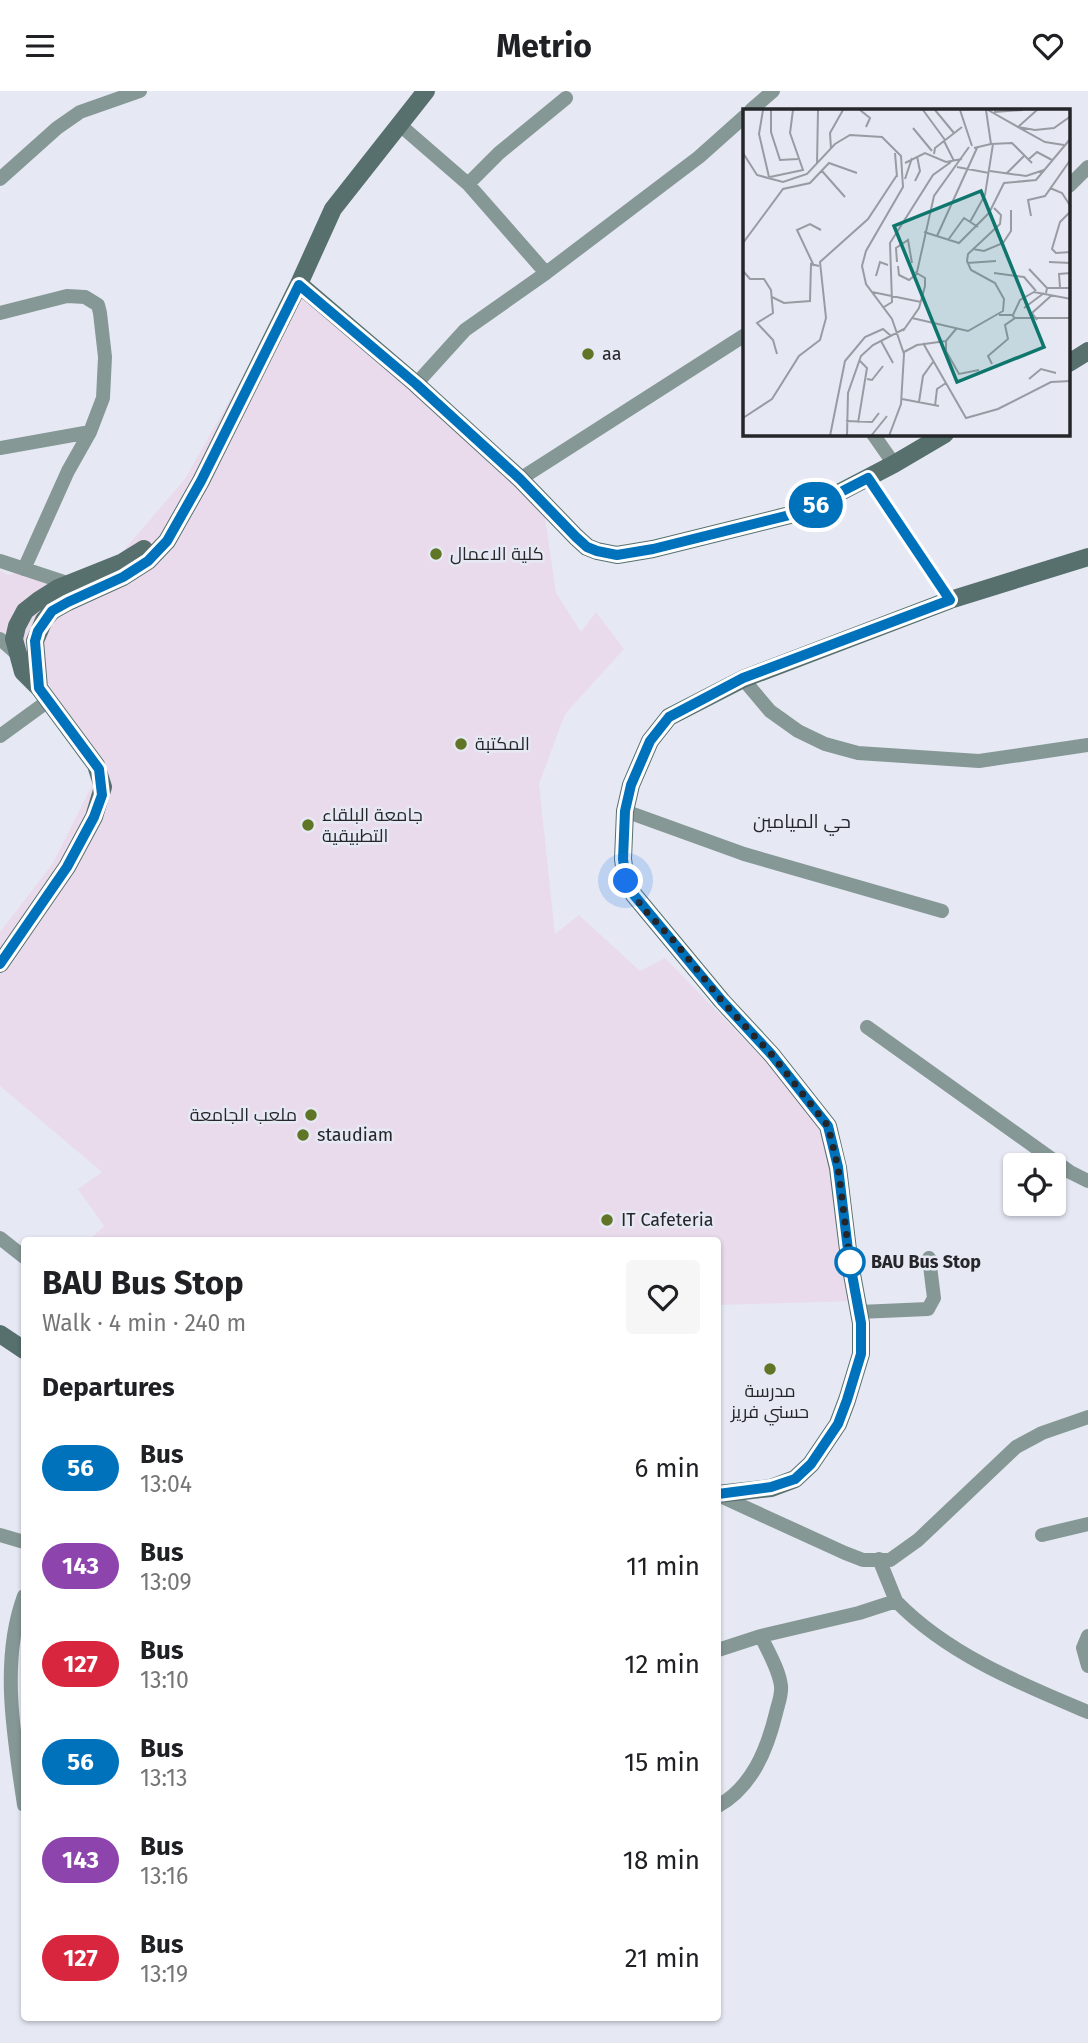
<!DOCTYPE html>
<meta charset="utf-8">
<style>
body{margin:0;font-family:"Fira Sans",Cairo,sans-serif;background:#f6f6f6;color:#202124;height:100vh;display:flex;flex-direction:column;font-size:26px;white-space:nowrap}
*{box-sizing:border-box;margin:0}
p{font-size:23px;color:#757577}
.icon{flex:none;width:38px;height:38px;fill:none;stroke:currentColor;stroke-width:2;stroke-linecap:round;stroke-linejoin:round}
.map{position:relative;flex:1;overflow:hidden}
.details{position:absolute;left:21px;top:1146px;width:700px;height:784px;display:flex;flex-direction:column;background:#fff;border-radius:7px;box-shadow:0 2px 5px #0004}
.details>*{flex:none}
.badge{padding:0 14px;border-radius:23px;font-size:24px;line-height:46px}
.fabs{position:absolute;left:1003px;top:1062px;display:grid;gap:14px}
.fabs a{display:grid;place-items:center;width:63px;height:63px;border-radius:7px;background:#fff;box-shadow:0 2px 5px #0004;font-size:35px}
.you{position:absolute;width:35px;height:35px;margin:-18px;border:5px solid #fff;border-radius:50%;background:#1a73e8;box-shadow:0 0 0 10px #1a73e833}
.map>.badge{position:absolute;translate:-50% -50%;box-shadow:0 0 0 4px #fff}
h2{padding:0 21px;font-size:26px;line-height:63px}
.round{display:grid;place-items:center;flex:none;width:74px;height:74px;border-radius:7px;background:#f6f6f6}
.head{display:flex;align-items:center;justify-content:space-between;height:119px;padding:0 21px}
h1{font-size:33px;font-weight:700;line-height:52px}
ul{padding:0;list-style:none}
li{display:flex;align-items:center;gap:21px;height:98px;padding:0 21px}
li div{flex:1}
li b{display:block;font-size:26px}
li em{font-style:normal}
li .badge{min-width:77px;font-weight:700;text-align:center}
header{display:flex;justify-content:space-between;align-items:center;height:91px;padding:0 21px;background:#fff;font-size:32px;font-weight:700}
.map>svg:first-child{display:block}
</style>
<header><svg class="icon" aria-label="menu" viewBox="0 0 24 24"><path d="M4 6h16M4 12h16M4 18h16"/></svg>Metrio<svg class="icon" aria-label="heart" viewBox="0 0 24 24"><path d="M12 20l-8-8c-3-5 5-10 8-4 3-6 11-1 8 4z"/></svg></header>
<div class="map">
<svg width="1088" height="1952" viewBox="0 0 1088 1952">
<rect width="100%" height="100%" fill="#e6e9f4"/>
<path fill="#e9daec" d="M292,199L385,268L544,420L556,502L581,541L596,521L624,558L565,623L539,693L555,843L579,824L640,880L665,867L827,1033L858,1210L718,1214V1150H88L104,1135L78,1098L102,1081L0,995V841L53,772L91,696L96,668L67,619L52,618L40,595L0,556V479L8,484L24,480L67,491L111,474L185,388Z"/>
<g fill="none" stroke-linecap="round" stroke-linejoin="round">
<path stroke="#869896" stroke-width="14" d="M751,19L773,0
M400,34L468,93L546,182
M0,88L57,37L80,21L140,0
M468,93L499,62L566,7
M1069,95L1088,76
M0,222L67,205L85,206L98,214L100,222L105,266L103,307L90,341L68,380L24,478
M416,293L465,239L546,182L699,66L745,25
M873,343L894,373
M0,357L90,341
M868,387L950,509
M520,388L745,244
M0,470L70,493
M0,548L16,562
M743,588L770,620L798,640L825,653L858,662L979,670L1088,654
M0,645L48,610
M625,720L744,763L942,820
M867,936L1070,1081L1088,1090
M0,1147L24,1166
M859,1221L928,1218L934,1207L929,1167
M718,1404L845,1462L863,1469H890L918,1449L1016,1356L1042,1342L1088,1326
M0,1444L24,1451
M1042,1444L1088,1433
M24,1505C0,1570 14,1646 24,1714
M896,1510C947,1563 1021,1593 1088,1621
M1088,1545L1083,1557L1088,1575
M718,1559L761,1545
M718,1715C752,1696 767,1659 776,1622C778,1613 782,1604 781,1595C779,1578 768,1561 761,1545L859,1522L896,1510L879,1468"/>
<path stroke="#57706e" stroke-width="18" d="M299,193L416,293L520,388L576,446L587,456L597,460L617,464L653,458L802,421L894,373L945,343
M1069,272L1088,260
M39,597L35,550L44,529L52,520L68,511L123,486L148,470L167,450L201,390L299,193L333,118L426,0
M0,873L67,776L94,726L103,696L96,674L39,597L23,581L14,548L17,535L25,520L39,509L58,497L123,471L144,458
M0,1243L24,1259
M718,1403L771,1397L795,1388L811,1373L838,1333L847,1309L861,1263V1232L849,1167L838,1077L828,1035L772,964L722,910L634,804L626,790L623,768L625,720L631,694L650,650L669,626L743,588L950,509L1088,466"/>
</g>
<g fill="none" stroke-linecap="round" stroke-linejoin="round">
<g stroke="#fff" stroke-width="16">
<path id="line" d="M0,873L67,776L94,726L102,704L99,678L39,597L35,550L38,540L52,520L68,511L123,486L148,470L167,450L201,390L299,194L416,293L520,388L576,446L587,456L597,460L617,464L653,458L802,421L868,387L950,509L743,587L669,626L650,650L631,694L625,720L623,768L626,790L634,804L722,910L772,964L828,1035L838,1076L849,1167L861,1232V1263L847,1309L838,1333L811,1373L795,1388L771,1396L718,1403"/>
</g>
<use href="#line" stroke="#0072bc" stroke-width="10"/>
<path stroke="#25262a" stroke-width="7" stroke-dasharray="0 12.6" d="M626,790L642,816L675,851L722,910L772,964L828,1035L838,1076L850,1171"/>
</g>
<g fill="#607525" stroke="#e6e9f4" stroke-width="2.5">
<circle cx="588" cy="263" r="7"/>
<circle cx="436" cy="463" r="7"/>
<circle cx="461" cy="653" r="7"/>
<circle cx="308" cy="734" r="7"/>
<circle cx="311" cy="1024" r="7"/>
<circle cx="303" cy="1044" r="7"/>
<circle cx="607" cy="1129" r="7"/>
<circle cx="770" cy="1278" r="7"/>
</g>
<circle fill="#fff" stroke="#0072bc" stroke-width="3.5" cx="850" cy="1171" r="14"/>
<g text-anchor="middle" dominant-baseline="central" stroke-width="5" stroke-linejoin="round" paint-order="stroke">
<g font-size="18" fill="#25262a" stroke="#e6e9f4" text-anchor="start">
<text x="602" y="263">aa</text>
<text x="450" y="463">كلية الاعمال</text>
<text x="475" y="653">المكتبة</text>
<text x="322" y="724">جامعة البلقاء<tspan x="322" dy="21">التطبيقية</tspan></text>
<text x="297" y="1024" text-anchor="end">ملعب الجامعة</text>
<text x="317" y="1044">staudiam</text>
<text x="621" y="1129">IT Cafeteria</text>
<text x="770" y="1300" text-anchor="middle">مدرسة<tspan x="770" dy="21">حسني فريز</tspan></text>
</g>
<g font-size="18" font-weight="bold" fill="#25262a" stroke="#e6e9f4" text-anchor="start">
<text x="871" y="1171">BAU Bus Stop</text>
</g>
<g font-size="19" fill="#25262a" stroke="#e6e9f4">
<text x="802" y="730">حي الميامين</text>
</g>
</g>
<g transform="translate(743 18)">
<rect width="327" height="327" fill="#e6e9f4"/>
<path fill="none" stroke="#999ba3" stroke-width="2" d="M20,1L16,25L26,68M28,1V23L37,51L55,50M117,1L127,9L123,18M180,1L202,31M192,1L211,24M217,1L229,37M245,1L275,18L292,21L311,19L328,7M294,1L275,18L302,33L321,36M251,3L280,1M170,19L189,42M201,32L211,52M248,35L269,34L289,54M231,39L248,35L243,1M88,40L87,24L100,1M0,44L14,66L40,73L64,65L92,35L107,26L139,28L158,47L160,78L123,142L119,157L123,175L149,210L161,245L158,295L146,327M152,44L154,68M191,45L192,39L219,18M286,50L294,43L309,51M162,54L182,44L203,53L219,50M74,55L75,1M214,58L246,64M79,62L102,88M247,62L283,67L301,61M263,65L282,46M27,68L60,61L47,24L50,1M162,70L169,49M172,72L177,62L174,47M307,79L319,84L328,98M328,102L317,113L309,140L313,144L328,143M246,104L261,74L293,71L328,29M288,107L285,91L302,87L328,50M227,113L242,86L250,35M181,123L216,134L246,104M194,127L234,39M205,131L221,109L235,118M0,134L40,80L67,74L86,54L114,64M230,140L241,142L260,134L268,122V101M154,153L153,139L165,131L169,154M306,153L328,154M224,154L253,152M71,157L54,121L67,115L78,121M155,157L156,166L166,171L175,164M286,160L304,179M0,162L7,170H21L28,181L30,204L14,214L30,231L34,245M174,163L191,87L226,38M251,164L281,168L293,182M133,167L137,153L145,156M317,178L316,165L328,164M129,183L178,193M303,184L304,179H328M29,188L41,194L67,192L68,155L76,157M141,198L149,193L147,134L190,66L208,53M281,199L301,184M256,206H270L277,191L291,183L328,190M169,209L225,222L260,202L261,190L252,174L228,161L224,152L225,145L257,115L258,106L251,99M272,209H328M294,211L289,204L309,186M160,222L176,199L182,177V169L172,163M138,232L150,254M203,232V242L216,265L236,261M180,234L223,309L255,300L308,273L328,272M161,243L174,236L203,232L213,220M249,255L245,247L265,230L262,216L272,209L269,206M124,270L129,271L140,257M286,270L298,260L313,264M159,290L196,297M176,293L180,267L190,253M192,297L194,280L203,274M0,309L29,290L56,247L77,231L83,209L77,153L125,110L154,66M103,312L129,313L136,304M115,314L124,259L116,251M87,327L102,252L122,228L140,220L148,227M104,327L105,284L118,247L130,236L161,220M128,327L144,307"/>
<path fill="#0f766e" fill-opacity="0.15" stroke="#0f766e" stroke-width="3.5" d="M238,82L301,238L214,273L151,117Z"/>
<rect width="327" height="327" fill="none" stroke="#25262a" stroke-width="3.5"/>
</g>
</svg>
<div class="fabs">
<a><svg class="icon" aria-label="locate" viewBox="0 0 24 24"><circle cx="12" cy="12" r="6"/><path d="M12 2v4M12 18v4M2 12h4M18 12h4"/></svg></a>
</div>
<div class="you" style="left:626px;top:790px"></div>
<b class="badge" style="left:816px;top:414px;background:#0072bc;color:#fff">56</b>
<section class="details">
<div class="head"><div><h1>BAU Bus Stop</h1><p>Walk · 4 min · 240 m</p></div><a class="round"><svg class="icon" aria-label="heart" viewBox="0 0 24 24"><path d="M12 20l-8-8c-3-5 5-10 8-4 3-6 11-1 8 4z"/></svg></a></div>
<h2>Departures</h2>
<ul>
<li><span class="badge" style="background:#0072bc;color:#fff">56</span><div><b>Bus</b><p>13:04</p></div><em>6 min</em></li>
<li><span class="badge" style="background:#8e44ad;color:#fff">143</span><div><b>Bus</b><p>13:09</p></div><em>11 min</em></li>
<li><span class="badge" style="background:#d7263d;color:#fff">127</span><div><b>Bus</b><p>13:10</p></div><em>12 min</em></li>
<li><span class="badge" style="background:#0072bc;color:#fff">56</span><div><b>Bus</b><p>13:13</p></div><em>15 min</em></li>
<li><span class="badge" style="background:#8e44ad;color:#fff">143</span><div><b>Bus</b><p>13:16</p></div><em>18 min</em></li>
<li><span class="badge" style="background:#d7263d;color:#fff">127</span><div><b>Bus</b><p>13:19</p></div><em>21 min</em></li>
</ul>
</section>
</div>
